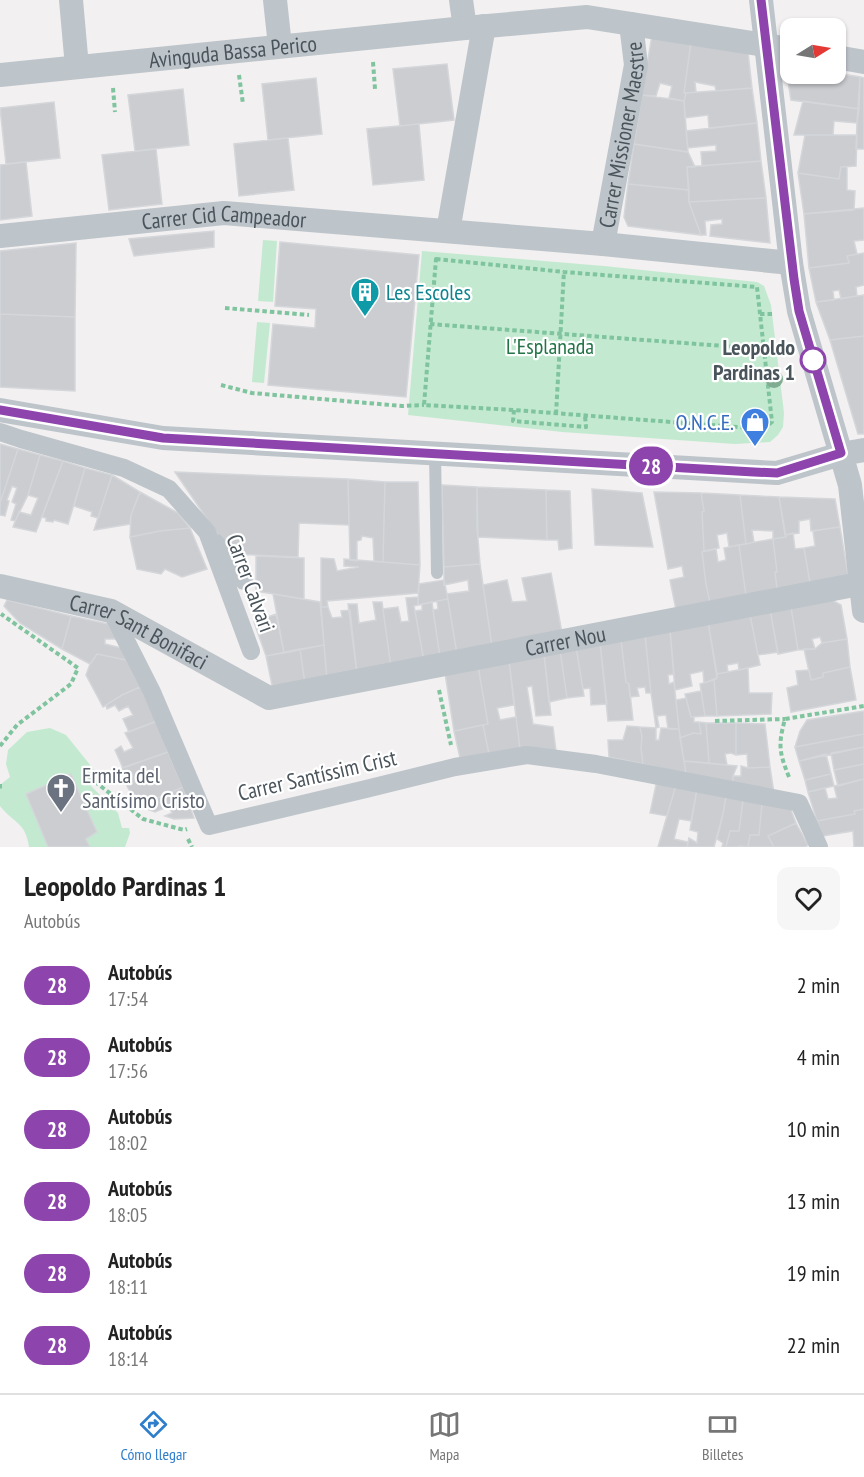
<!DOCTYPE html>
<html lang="es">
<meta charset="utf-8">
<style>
body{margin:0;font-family:"PT Sans Narrow",sans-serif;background:#f6f6f6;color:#222;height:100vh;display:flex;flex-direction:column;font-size:22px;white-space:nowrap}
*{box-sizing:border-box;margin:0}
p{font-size:20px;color:#767676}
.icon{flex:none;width:33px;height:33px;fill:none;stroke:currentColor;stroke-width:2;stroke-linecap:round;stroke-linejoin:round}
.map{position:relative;height:847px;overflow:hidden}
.details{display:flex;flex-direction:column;background:#fff;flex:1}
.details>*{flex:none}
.badge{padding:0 12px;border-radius:20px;font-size:21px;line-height:39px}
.needle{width:39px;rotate:79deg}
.fabs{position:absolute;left:780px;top:18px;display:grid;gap:12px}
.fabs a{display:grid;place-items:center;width:66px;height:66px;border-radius:12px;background:#fff;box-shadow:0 2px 4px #0004;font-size:30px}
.map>.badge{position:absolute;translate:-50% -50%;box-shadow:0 0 0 3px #fff}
.round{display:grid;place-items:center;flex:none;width:63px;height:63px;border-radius:12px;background:#f6f6f6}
.overview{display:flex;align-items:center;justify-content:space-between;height:102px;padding:0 24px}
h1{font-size:28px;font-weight:700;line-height:45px}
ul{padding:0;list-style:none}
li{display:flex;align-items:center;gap:18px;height:72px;padding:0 24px}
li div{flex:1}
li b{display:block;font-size:22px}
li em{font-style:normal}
li .badge{min-width:66px;font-weight:700;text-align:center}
.dock{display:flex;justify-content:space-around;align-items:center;height:84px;border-top:2px solid #e0e0e0;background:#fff;font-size:16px;color:#767676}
.dock a{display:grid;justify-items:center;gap:3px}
.dock .active{color:#2f7ecc}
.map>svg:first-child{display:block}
</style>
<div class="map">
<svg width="864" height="847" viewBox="0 0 864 847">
<rect width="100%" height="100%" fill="#f2f0f0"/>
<path fill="#c3ead0" d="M263,240L277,241L273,302L258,301Z
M422,251L604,266L757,282L764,286L771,305L784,413L783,427L778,435L770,442L735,444L562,432L408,415Z
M257,322L270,323L264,383L252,382Z
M50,728L66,735L95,771L91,786L118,813L122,828H129L130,833L125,847H29C26,822 13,823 0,806V785L10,777L6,764L8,750L27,732Z"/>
<path fill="#cbcdd1" stroke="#d4d6da" stroke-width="1.5" d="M652,35L691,42L684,93H686L684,101L669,98L672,86L660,83L656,96L642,95Z
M691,42L748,52L752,88L716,91L715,86L695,82L696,92L684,93Z
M447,64L454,120L400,126L393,69Z
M790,72V74L836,73L860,77L859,109L791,100L787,75Z
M860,77L864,78V149H856L857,123Z
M316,78L322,134L268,140L262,84Z
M752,88L757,123L709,128L708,115L685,118L684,101L686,93Z
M183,89L189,145L135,151L128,95Z
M642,95L684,101L688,152L634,144Z
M803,101L859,109L857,123L834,121L833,135H794Z
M54,102L60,158L6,164L0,108Z
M757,123L761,161L702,166L701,152L716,151V145L688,148L686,131Z
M419,124L424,180L373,185L367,129Z
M805,135H857L856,166L841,167L839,179L798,173Z
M288,138L294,190L239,196L234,144Z
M634,144L688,152L695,167H687L689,190L628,184Z
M156,149L162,204L109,210L102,155Z
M761,161L766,198L689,202L687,167Z
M26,162L32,216L0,220V165Z
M841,167H847V190L855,191L854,210L804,214L798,173L839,179Z
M628,184L689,190V202L701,235L628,226L624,217Z
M766,198L770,243L710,236L711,225L722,224V219L705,221L706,235H701L689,202Z
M864,208V240L854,241L857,254L847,256L849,263L809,268L804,214Z
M214,231V247L134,256L129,239Z
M280,242L419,255L406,397L268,385L273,324L315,328L316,309L275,306Z
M76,243L75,317L0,314V251Z
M864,253V285L856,287L857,296L841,299L839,290L833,291L834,300L816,302L809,268L849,263L847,256Z
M864,295V336L830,340L816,302Z
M0,314L75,317V391L0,387Z
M864,336V434H858L830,340Z
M0,444L18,449L0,503Z
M18,449L40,455L28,495L15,521L11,520L16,504L12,502L17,488L12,486L7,500L9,501L5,516L0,515V503Z
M40,455L63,461L36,532L13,527L19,512L31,515L38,498L28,495Z
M63,461L85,468L68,524L54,520L53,522L46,521V518L42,517Z
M85,468L112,475L98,518L91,516L92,512L74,506Z
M175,472L348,479L349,525L299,523L298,557L231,554Z
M112,475L140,492L131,515L130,524L94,530Z
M348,479L385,482L383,562L374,561L373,538L362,536L361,540L357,541V561L350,560Z
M385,482H418L420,565L383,562Z
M442,485L477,487V527L480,564L444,567Z
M477,487L546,490L547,540L478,537Z
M592,489L642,493L653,547L595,545Z
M546,490L570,491L572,548L559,550L558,540H547Z
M140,492L178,513L190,528L160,531L130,537L131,515Z
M654,492L701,493L704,511L702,512L704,551L702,552L706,584L710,603L676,610L670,580L684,577L682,566L668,569Z
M701,493L740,495L746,544L729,547L727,533L717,535L719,548L704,551L702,512L704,511Z
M740,495L779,497L786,537L773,539V531L752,530L754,542L746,544Z
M779,497L835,499L840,527L811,531L810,519L799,521V533L785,535Z
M840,527L848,575L810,583L804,548L815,546L813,531Z
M190,528L207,569L182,577L165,569L161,574L137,569L130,537L160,531Z
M793,533L795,549L804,548L810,583L777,589L775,572H777L773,539L786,537L785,535Z
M773,539L777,572H775L777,589L746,596L739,545Z
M739,545L746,596L710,603L706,584L702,552L716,549L718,562L726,560L724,548Z
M256,556L304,558V599L256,591Z
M321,558L334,559L337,571L359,567L344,566V559L420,565L418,593L327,601L328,607H321Z
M480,564L492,646L457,654L447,594L469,591L468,580L444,585V567Z
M551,573L562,633L492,646L483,585L507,580L512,602L527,601L522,578Z
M444,580L448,599L418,605L419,584Z
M273,594L320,602L324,645L284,653Z
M418,597V605L414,606L424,661L391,668L383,609L398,607L401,622L409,621L406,598Z
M448,599L457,654L440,657L433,610L438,609L437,601Z
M830,599L841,605L847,639L822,643L820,637L812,639L815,649L798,650L791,607Z
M7,600L71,616L62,649L20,623L4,606Z
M373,602H382L391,668L357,674L348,604H357L359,623L376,620Z
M432,602L440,657L424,661L415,611L422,610V604Z
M321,607H328L332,618L342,617L341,611L350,610L357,674L327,680Z
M791,607L798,650L778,654L770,610Z
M770,610L778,652L758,655L750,615Z
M276,614L284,653L266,656L254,622Z
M750,615L760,665L739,670L738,663L727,665L728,672L717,674L708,622Z
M71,616L108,624L116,639H105V644L121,648L126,660L97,654L90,664L62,649Z
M708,622L717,678L704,683L703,671L690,674L692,686L675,690L670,630Z
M670,630L674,674L668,675L669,684L674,682L679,729H668L666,715L657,716L659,727L656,728L651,693L645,635Z
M645,635L651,693H646L645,687L637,688L639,696L630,697L629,684L626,682L621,640Z
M847,639L850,667L823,673V677L811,680L804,649H815L822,643Z
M621,640L626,682L629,684L633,720L608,721L600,643Z
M600,643L607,704L591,705L590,688L583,689L576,647Z
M324,645L327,680L305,684L300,649Z
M576,647L584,696L567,698L560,650Z
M300,649L305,684L273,690L266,656Z
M560,650L567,698L549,702L544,654Z
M97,654L126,660L140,687L122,695L103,707L86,675L90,664Z
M544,654L551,715L536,716L532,686L527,687L533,724L553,727L556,751L520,749L509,660Z
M509,660L514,705L497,708L500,720L516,717L520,749L489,754L483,725L488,724L478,666Z
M478,666L488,724L454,731L445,673Z
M850,667L856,700L791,712L787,688L798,685L796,671L809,670L811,680L823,677V673Z
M748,668L749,693H772L771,714L717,716L714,680L717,678V674Z
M714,680L717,716H705L700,684Z
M140,687L157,721L129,732L123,719L133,715L128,706L119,711L115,705L107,709L106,705L122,695Z
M701,691L705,716L691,717L685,694Z
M686,698L691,717H694V722H699L701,734L693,733L680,738L676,700Z
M864,711V734L795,747L800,731L807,720Z
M157,721L168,752L123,768L115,750L121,746L124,752L133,748L125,733Z
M699,722L706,723L709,763L684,761L680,738L693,733L701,734Z
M706,723H736V755L731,753L725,754L727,765L709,763Z
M736,723L765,724L770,767L748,768L747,754L736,755Z
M483,725L489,754L460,758L454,731Z
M627,726L640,727L642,737L641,748L643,764L609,757L608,740H623Z
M640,727L656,728V740H659L661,728L679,729L686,774L643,764L641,748L642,737Z
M864,734V747L799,761L795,747Z
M864,747V764L834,770L831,753Z
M168,752L183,787L139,806L128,788L119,769Z
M826,754L831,774L805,780L799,761Z
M684,761L737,766L733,776V785L686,774Z
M864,764V779L838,786L834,770Z
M741,766L748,768L770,767L774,793L733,785V776H741Z
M71,774L97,832L86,839L90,847H48L26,794Z
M831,774L834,786L808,792L805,780Z
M864,779V809L854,811L855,814L817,821L808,792L825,788L828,799L837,798L834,786Z
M657,780L676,785L667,816L650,813Z
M676,785L697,789L691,821L679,819L674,839L688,842L687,847H658Z
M183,787L194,818L174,819L165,816L172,813L169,806L155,812L139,806Z
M697,789L726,796L723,814L714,847H687L689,838L697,843L698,832L690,830Z
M726,796L743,800L739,831H730L726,847H722L723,843L717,839L723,814Z
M743,800L762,804L759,835H750L748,847L739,846L738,847H726L730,831H739Z
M762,804L789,805L796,823L768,836L774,847H748L750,835H759Z
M864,809V847H853H854L853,831L823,836L817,821L855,814L854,811Z
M796,823L808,845L805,847H774L768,836Z"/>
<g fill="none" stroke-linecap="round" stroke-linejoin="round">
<path stroke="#7fc49e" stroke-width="4" stroke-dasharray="4.5 3" stroke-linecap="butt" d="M373,62L375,89
M239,75L243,104
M113,88L115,112
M436,259L564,272L757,287L772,422L763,429L514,410L424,405Z
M225,308L309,315
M760,314H775
M430,324L764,349
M221,385L252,393L402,406L424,405
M514,410L513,421L586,427L585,416
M556,414L564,271
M439,690L451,745
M715,721L785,719
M0,746L17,725L71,684L78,668L1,614
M89,777L143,819L184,830L187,829
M789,777C779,752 778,745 785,719L864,706
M0,784V790
M188,839L192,847"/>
<path stroke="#bdc4ca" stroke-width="12" d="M435,453L437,573"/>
<path stroke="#bdc4ca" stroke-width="18" d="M0,432L21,439L124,468L169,489L207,532L251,651
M216,543L228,558L244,581
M111,611L152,692L209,826L366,789L455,767L527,755L596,764L799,803L819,847"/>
<g stroke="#bdc4ca" stroke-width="24">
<path d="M71,0L77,67"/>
<path d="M275,0L280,46"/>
<path d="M461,0L465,28"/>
<path d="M761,0L791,263L799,311L850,485L864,611"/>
<path d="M836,57L864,62"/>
<path id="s1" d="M0,75L465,28L587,17L790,49"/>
<path d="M448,231L484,26"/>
<path id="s2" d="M0,236L224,213L603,244L791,263"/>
<path id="s3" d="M603,244L636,65L631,24"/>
<path d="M0,410L163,438L777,473L841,454L864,450"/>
<path id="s4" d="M0,586L111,611L269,698L864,583"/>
</g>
</g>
<circle fill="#80ac92" cx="774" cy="379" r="9"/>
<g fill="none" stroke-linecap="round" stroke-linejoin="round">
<g stroke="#fff" stroke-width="14">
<path id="line" d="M0,410L163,438L754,472L777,473L841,453L799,311L794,279L761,0"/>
</g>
<use href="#line" stroke="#8e44ad" stroke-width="9"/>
</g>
<defs>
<g id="building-pin" transform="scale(1.5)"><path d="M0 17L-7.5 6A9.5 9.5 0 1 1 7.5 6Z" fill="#0f9aa8" stroke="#fff"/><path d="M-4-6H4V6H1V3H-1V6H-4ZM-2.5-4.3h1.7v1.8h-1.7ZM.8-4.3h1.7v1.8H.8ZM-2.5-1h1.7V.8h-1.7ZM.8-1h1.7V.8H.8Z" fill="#fff"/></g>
<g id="shop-pin" transform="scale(1.5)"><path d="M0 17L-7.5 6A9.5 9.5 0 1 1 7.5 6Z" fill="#3f7fe0" stroke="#fff"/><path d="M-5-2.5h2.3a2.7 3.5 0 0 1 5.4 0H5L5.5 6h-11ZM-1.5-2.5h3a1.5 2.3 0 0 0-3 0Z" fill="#fff"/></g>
<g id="church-pin" transform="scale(1.5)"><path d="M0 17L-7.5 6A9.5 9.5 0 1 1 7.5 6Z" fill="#6b7280" stroke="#fff"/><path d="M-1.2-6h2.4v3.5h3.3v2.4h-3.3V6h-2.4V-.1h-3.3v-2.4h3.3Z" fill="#fff"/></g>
</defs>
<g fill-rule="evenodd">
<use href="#building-pin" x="365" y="292"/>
<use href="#shop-pin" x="755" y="422"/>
<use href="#church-pin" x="61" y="788"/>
</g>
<circle fill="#fff" stroke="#8e44ad" stroke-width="3" cx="813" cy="360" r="12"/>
<g text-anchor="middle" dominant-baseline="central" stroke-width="4.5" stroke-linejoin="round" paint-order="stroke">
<g font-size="22" fill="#4a545b" stroke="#fff">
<text stroke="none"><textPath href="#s1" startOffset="234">Avinguda Bassa Perico</textPath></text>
<text stroke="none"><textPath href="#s3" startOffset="111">Carrer Missioner Maestre</textPath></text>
<text stroke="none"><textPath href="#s2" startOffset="225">Carrer Cid Campeador</textPath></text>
<text transform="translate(251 583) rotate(70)">Carrer Calvari</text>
<text stroke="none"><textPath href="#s4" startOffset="147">Carrer Sant Bonifaci</textPath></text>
<text stroke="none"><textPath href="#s4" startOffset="596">Carrer Nou</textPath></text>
<text transform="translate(317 775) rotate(-13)">Carrer Santíssim Crist</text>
</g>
<g font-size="22" fill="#0d838f" stroke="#fff" text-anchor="start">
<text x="386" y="292">Les Escoles</text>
</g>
<g font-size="22" fill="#227446" stroke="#fff">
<text x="550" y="346">L'Esplanada</text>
</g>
<g font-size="22" font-weight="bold" fill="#4a545b" stroke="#fff" text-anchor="end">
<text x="795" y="347">Leopoldo<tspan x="795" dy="25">Pardinas 1</tspan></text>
</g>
<g font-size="22" fill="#366cbe" stroke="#fff" text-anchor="end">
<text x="734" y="422">O.N.C.E.</text>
</g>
<g font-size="22" fill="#5b616d" stroke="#fff" text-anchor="start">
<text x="82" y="775">Ermita del<tspan x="82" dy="25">Santísimo Cristo</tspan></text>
</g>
</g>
</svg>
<div class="fabs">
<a><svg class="needle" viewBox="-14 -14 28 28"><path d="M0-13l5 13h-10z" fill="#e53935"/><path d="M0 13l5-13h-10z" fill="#767676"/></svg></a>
</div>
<b class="badge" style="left:651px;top:466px;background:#8e44ad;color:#fff">28</b>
</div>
<section class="details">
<div class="overview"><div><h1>Leopoldo Pardinas 1</h1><p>Autobús</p></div><a class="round"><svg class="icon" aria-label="heart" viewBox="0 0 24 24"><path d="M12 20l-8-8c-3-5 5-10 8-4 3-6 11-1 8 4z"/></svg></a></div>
<ul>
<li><span class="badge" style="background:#8e44ad;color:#fff">28</span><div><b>Autobús</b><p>17:54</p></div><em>2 min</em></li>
<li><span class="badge" style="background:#8e44ad;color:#fff">28</span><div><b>Autobús</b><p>17:56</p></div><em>4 min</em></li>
<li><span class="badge" style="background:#8e44ad;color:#fff">28</span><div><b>Autobús</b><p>18:02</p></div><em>10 min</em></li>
<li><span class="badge" style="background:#8e44ad;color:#fff">28</span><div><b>Autobús</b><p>18:05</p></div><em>13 min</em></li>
<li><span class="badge" style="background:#8e44ad;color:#fff">28</span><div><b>Autobús</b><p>18:11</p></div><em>19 min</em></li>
<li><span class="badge" style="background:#8e44ad;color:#fff">28</span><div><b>Autobús</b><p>18:14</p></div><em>22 min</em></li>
</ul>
</section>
<nav class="dock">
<a class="active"><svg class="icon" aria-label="directions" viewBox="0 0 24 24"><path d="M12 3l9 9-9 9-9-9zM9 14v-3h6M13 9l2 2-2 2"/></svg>Cómo llegar</a>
<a><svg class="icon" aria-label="map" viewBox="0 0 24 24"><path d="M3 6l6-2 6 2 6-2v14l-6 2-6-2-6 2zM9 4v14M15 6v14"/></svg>Mapa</a>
<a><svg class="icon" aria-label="tickets" viewBox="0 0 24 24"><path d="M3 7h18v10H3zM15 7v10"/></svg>Billetes</a>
</nav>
